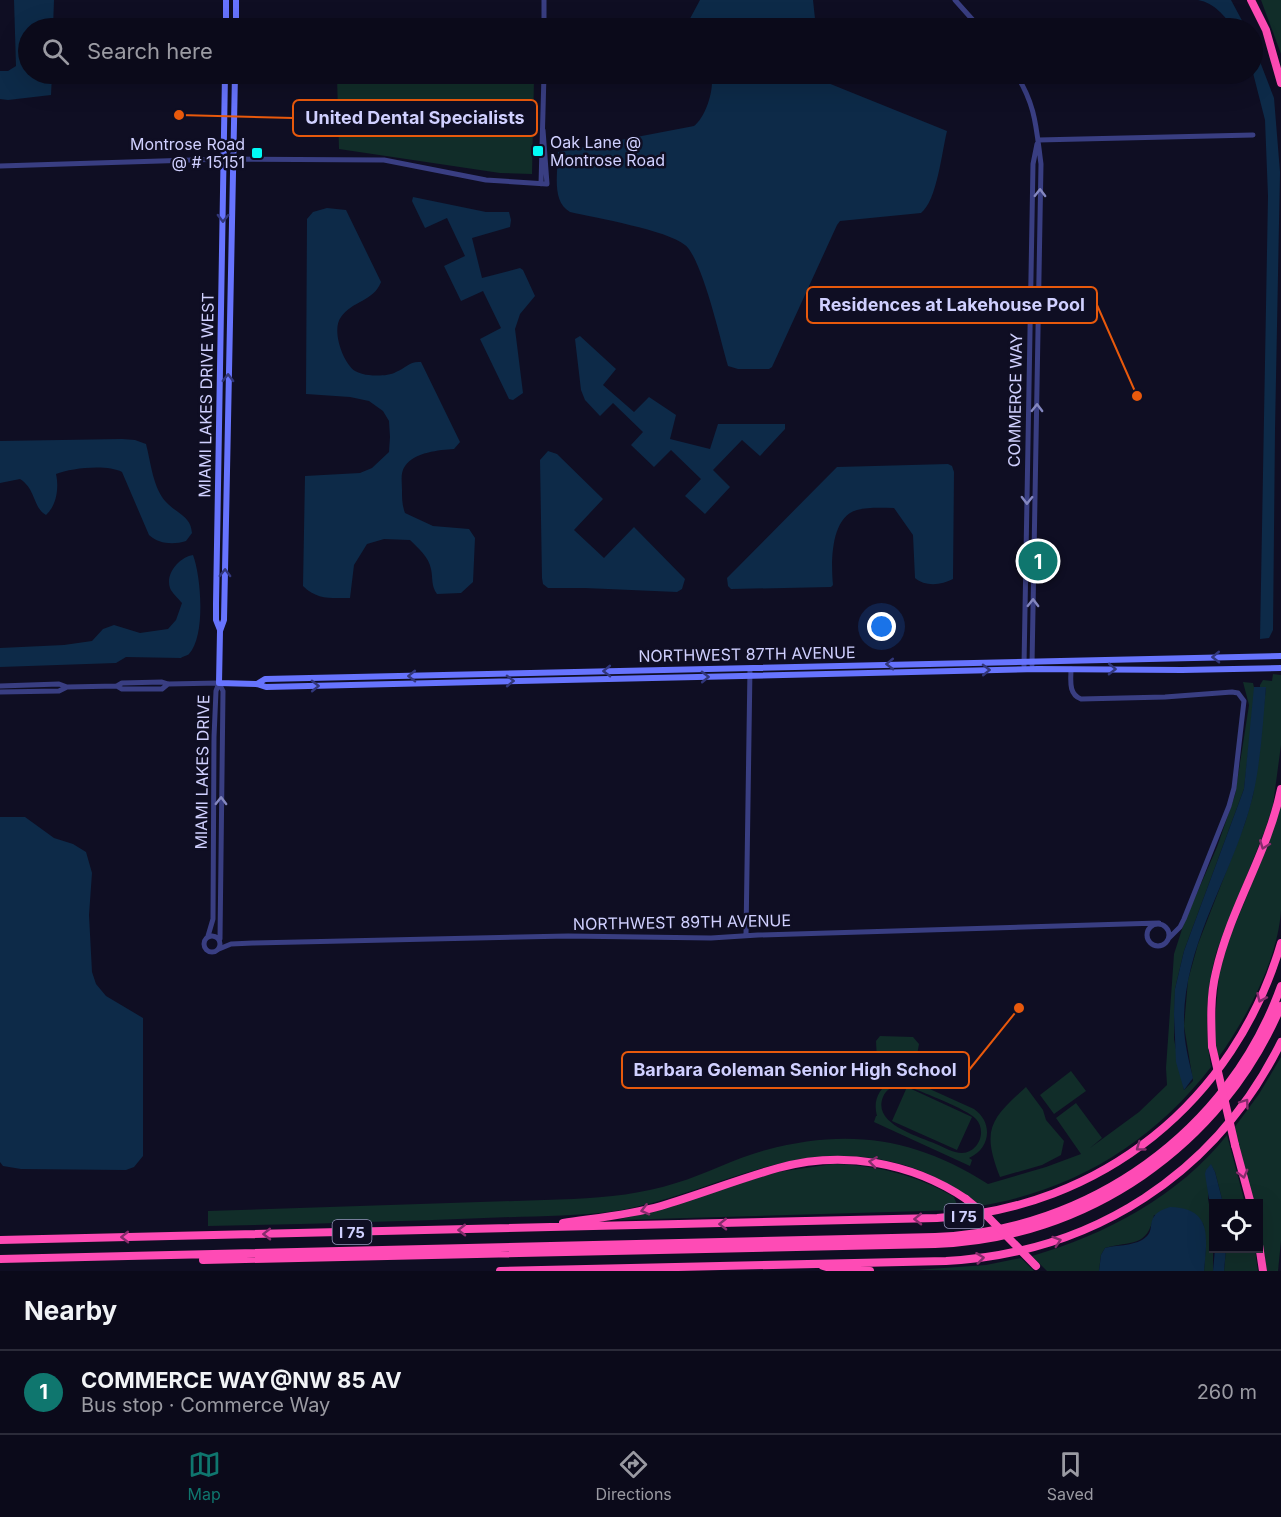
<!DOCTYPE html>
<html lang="en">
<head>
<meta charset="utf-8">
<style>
  :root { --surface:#0b0a1a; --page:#141323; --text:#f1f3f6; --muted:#9a9aa2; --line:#2b2b39; --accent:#0f766e }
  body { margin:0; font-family:Inter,sans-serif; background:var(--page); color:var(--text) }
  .controls { position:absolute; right:18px; bottom:18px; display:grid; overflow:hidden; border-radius:0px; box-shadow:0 6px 24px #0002 }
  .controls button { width:54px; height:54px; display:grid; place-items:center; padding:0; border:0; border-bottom:2px solid var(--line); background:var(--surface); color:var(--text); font:30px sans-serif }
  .you { position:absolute; left:882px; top:627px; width:21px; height:21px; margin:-15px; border:4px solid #fff; border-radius:50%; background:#1a73e8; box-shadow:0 0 0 9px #1a73e833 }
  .badge { display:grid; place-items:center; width:39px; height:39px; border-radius:50%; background:var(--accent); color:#fff; font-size:20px; font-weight:700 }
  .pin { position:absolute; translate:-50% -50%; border:3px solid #fff; box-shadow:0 2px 6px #0006 }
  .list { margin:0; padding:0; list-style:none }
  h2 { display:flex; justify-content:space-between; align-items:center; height:78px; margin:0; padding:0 24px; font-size:26px }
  h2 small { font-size:20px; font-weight:400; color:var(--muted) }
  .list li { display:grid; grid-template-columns:39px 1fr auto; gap:18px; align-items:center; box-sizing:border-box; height:84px; padding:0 24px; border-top:2px solid var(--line) }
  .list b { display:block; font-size:22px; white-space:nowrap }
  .list p { margin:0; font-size:20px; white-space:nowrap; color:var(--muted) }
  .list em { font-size:20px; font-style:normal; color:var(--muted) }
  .icon { flex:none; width:33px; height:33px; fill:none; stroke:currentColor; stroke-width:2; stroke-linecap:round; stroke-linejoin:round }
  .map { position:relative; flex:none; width:1281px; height:1271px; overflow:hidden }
  .search { position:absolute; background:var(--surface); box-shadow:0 6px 24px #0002; left:18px; right:18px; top:18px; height:66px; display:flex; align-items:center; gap:15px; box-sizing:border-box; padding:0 21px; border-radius:33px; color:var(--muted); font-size:22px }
  .sheet { height:162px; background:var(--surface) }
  nav { display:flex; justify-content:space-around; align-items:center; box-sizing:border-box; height:84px; border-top:2px solid var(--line); background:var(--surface); font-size:16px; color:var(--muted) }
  nav a { display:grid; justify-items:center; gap:3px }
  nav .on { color:var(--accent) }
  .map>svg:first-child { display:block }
</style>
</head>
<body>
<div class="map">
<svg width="1281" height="1271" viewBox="0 0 1281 1271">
  <rect width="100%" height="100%" fill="#0f0e23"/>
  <path fill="#112d29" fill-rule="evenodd" d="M1261 0H1281V54Z
    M337 77 534 79 532 174 500 173 339 149Z
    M1273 674 1281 675V745L1273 805 1265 830 1217 950C1206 989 1204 1027 1211 1067 1152 1143 1075 1190 980 1206 939 1173 896 1157 843 1156 766 1154 691 1199 615 1211 572 1217 528 1216 484 1218 392 1222 300 1224 208 1226V1211L573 1199C608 1197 643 1194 676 1183 707 1174 735 1158 766 1150 849 1128 916 1138 988 1184L1046 1167 1081 1154 1056 1118 1076 1103 1102 1138 1090 1148 1139 1112 1167 1085 1166 1068 1174 954 1184 923 1217 847 1235 795 1249 705 1243 682 1253 683 1255 692 1244 789 1184 951 1175 989 1174 1039 1184 1090 1193 1081 1184 1026 1188 980 1198 944 1245 823 1253 795 1266 688 1260 687V685L1263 680 1272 681Z
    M1281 804C1281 839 1281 875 1281 910 1278 960 1246 1019 1218 1058L1214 1033 1219 975 1227 944 1261 862Z
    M880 1036 913 1037 919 1044C917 1061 908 1071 894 1080L904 1079 912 1081 974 1109C994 1123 990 1149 969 1158L972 1160 970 1166 874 1122 876 1116H877C873 1101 878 1089 892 1081L878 1082 876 1041ZM901 1085 910 1087C924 1093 967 1109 976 1119 987 1131 979 1152 962 1153 953 1153 944 1147 936 1144 918 1136 872 1124 883 1097 886 1089 893 1086 901 1085Z
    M1281 1057V1241L1278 1271H1267L1259 1223 1258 1204 1254 1203 1234 1128 1259 1094Z
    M1071 1071 1086 1091 1054 1114 1040 1095Z
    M907 1087 972 1117 957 1150 892 1121Z
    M1026 1087 1043 1110 1046 1120 1064 1141 1061 1155 1042 1165 1000 1177C981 1129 991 1119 1026 1087Z
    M1227 1135 1245 1203H1223L1215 1172 1211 1165 1208 1199 1213 1224V1271H1204L1206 1243 1203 1223 1154 1215C1147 1249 1131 1240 1105 1248L1101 1255 1099 1271H1047L1032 1256C1105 1235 1179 1196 1227 1135Z
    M833 1164C876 1165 917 1175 954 1197L959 1210 618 1220 778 1172Z
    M1226 1249H1255L1258 1271H1224Z
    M1021 1258 1034 1271 915 1270 986 1265Z"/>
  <path fill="#0d2a48" d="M14 0H54L53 28H28V74H52L51 95 8 100 0 99V71H8L16 66Z
    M700 0H813L816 28H685Z
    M1198 0H1231L1246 28H1234C1224 16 1215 3 1198 0Z
    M1252 41 1274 98 1280 172 1275 430 1273 630 1269 638 1260 639 1268 196 1265 120 1253 73Z
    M711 74H822L824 78 828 83 947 131C942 151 937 201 921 213L840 221 837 225 772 367 769 369H738L728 366C721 342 702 258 685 245 667 230 596 218 570 212 551 201 558 172 558 152L694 126C706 117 715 88 711 74Z
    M413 197 486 212H509L511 220 510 227 472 238 482 278 520 268 523 270 535 296 520 314 515 329 523 393 513 400 509 399 480 339 501 328 483 291 461 301 444 266 465 256 447 218 425 228 412 201Z
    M327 208 346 210 381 282C374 301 352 301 341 317 331 330 343 363 355 371 359 373 365 375 369 375 376 376 389 376 396 372 406 368 409 361 421 362L460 442 454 449C439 450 415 452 405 466 400 473 402 482 402 490 402 498 402 505 405 513L433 526 469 529 475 538 473 582 461 593 437 594C431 586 433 578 431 569 429 557 418 548 410 540L384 539 367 544 354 565 350 598C331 598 317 600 303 586L305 476 360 473 372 468 389 452 390 437 389 421 383 411 369 401 350 397 306 394 307 219 313 212Z
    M580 336 616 369 603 385 634 412 649 397 676 415 670 439 710 449 718 424H785V429L760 456 742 440 713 470 730 487 705 514 685 496 701 479 671 450 654 467 631 445 643 432 613 403 600 416 585 400 581 390 575 339Z
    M122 439 135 440 146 444C151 463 153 488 166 502 177 514 191 516 192 533L186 541C173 545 159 544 149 535L122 472C107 464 71 468 56 474 59 487 57 505 46 515 33 508 36 489 20 479L0 483V441Z
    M548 451 557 454 603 499 574 530 604 558 634 527 685 579 682 589 677 592 585 588H548L543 584 542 578 540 460Z
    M948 464 952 466 954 472 953 579C942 585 925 587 915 578L913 535 894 508C882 508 868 507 857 510 830 517 831 564 833 585L831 587 731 589 728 586 727 578 837 467Z
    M193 555C201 576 206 636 189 654 188 655 182 657 181 658L126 657 116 663 0 667V648L64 645 92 641 103 629 114 625 140 633 168 629 176 620 182 603C178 598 172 593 170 588 165 573 180 557 193 555Z
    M1254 687H1266C1262 732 1260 781 1245 823 1223 890 1183 952 1184 1024 1184 1043 1189 1061 1193 1078L1184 1090 1176 1062 1174 1014 1175 989 1184 951 1244 789Z
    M0 817H25L54 838 73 844 86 852 92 873 89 915 92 972 96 984 106 996 143 1018V1156L134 1167 126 1170 21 1169 3 1166 0 1162Z
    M1211 1164 1215 1172 1223 1203 1214 1204 1213 1224 1205 1174 1206 1170Z
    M1170 1207C1213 1208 1207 1238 1204 1271H1099L1101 1255 1105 1248C1116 1245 1131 1246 1142 1240 1160 1230 1140 1216 1170 1207Z
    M1215 1249H1226L1224 1271H1213Z"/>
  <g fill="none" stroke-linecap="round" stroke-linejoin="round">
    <path stroke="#393e82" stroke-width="5" d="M955 0 980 28
      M544 28V0
      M1016 74C1036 106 1036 127 1041 164L1032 665
      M1038 140 1253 135
      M0 166 224 159 384 160 486 180 547 184 543 130
      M541 184 544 74
      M1024 666 1033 164 1037 144
      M1071 669C1071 680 1068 694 1081 699L1165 697 1232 692 1238 693 1244 701 1234 788 1229 806 1184 919 1180 927 1169 938
      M219 683 223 691 220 939
      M0 686 59 684 67 687 117 686 122 683 162 682 168 684 219 683
      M117 686 122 689H162L168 684
      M0 692 59 691 67 687
      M1147 935a11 11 0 1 1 22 0a11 11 0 1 1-22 0Z
      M746 935 750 668
      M204 944a8 8 0 1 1 16 0a8 8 0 1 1-16 0Z
      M208 936 213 919 214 737 216 691 219 683
      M219 949 231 944 253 943 568 936 711 938 758 935 1159 923"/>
    <path stroke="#6774fe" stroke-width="6" d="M226 28V0
      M236 28V0
      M235 74 224 620 220 631 219 683 257 684 266 687 1038 669 1182 670 1281 668
      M220 630 216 620V604L225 74
      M257 684 265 679 1281 656"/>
    <path stroke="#fe4bb5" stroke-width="8" d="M1251 0 1266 30 1281 83
      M1212 1046C1211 1021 1210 996 1216 972 1230 909 1268 853 1281 789
      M1235 1145 1251 1204
      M563 1223C596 1218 629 1215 661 1206 701 1194 739 1179 778 1168 842 1150 911 1162 966 1199
      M1258 1238 1263 1271
      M0 1240 937 1218C1101 1209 1235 1101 1281 943
      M0 1259 935 1237C1089 1231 1229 1132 1281 986
      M203 1260 935 1244C1086 1239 1222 1146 1281 1006
      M823 1266 834 1269 870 1271
      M500 1271 946 1261C1093 1253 1216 1174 1281 1042"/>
    <path stroke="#fe4bb5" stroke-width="8" d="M1212 1046 1235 1145
      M966 1199 988 1217 1036 1266"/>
  </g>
  <defs><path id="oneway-chevron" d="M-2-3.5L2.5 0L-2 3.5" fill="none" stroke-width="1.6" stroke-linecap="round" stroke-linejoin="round" transform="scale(1.5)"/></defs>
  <g stroke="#8487c0">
    <use href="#oneway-chevron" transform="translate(1040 193) rotate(-89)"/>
    <use href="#oneway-chevron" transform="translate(1037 408) rotate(-89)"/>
    <use href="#oneway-chevron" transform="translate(1027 500) rotate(91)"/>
    <use href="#oneway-chevron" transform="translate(1033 603) rotate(-89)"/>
    <use href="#oneway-chevron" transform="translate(221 801) rotate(-89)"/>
  </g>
  <g stroke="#32377b">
    <use href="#oneway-chevron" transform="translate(223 218) rotate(91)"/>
    <use href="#oneway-chevron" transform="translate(228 378) rotate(-89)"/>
    <use href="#oneway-chevron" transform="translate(225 573) rotate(-89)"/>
    <use href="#oneway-chevron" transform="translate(1216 657) rotate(179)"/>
    <use href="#oneway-chevron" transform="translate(890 664) rotate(179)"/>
    <use href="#oneway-chevron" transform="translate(1112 669) rotate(1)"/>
    <use href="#oneway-chevron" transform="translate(986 670) rotate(-1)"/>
    <use href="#oneway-chevron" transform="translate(607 671) rotate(179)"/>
    <use href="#oneway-chevron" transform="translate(412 676) rotate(179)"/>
    <use href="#oneway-chevron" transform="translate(705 677) rotate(-1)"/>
    <use href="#oneway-chevron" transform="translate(510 681) rotate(-1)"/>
    <use href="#oneway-chevron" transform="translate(315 686) rotate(-1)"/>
  </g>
  <g stroke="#862c6c">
    <use href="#oneway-chevron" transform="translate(1264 845) rotate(111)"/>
    <use href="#oneway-chevron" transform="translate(1261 998) rotate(114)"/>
    <use href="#oneway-chevron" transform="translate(1245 1103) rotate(-54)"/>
    <use href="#oneway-chevron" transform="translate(1140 1147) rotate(144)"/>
    <use href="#oneway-chevron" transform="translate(873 1162) rotate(-172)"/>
    <use href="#oneway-chevron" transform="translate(1243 1174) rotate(75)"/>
    <use href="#oneway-chevron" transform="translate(645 1210) rotate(166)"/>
    <use href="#oneway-chevron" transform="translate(918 1219) rotate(179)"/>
    <use href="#oneway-chevron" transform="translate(723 1224) rotate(179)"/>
    <use href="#oneway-chevron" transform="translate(462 1230) rotate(179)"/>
    <use href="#oneway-chevron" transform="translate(267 1234) rotate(179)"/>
    <use href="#oneway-chevron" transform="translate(125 1237) rotate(179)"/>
    <use href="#oneway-chevron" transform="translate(1057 1241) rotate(-18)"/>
    <use href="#oneway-chevron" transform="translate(980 1258) rotate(-7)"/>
  </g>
  <g fill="#01faf6" stroke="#0f0e23" stroke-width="2">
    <rect x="532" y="145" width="12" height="12" rx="3"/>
    <rect x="251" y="147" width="12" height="12" rx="3"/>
  </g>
  <g text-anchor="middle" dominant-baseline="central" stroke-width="5" stroke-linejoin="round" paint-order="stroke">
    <g fill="#0f0e23" stroke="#9696bd" stroke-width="1.5">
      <rect x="944.5" y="1204" width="39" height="24" rx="4.5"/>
      <rect x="332.5" y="1220" width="39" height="24" rx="4.5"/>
    </g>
    <g font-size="15" font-weight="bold" fill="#d0d0ff">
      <text x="964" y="1216">I 75</text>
      <text x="352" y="1232">I 75</text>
    </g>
    <g font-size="16" fill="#d0d0ff" stroke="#0f0e23" text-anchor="start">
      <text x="550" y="142">Oak Lane @<tspan x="550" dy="18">Montrose Road</tspan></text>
      <text x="245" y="144" text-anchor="end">Montrose Road<tspan x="245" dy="18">@ # 15151</tspan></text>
    </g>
    <g font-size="16" fill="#d0d0ff" stroke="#0f0e23">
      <text transform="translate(206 395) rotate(-89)">MIAMI LAKES DRIVE WEST</text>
      <text transform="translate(1015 400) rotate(-89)">COMMERCE WAY</text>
      <text transform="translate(747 654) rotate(-1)">NORTHWEST 87TH AVENUE</text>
      <text transform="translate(202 772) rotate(-89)">MIAMI LAKES DRIVE</text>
      <text transform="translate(682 922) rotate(-1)">NORTHWEST 89TH AVENUE</text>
    </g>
  </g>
  <path fill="none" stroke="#e8590c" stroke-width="2" d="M179 115L293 118M1137 396L1097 305M1019 1008L969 1070"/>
  <g fill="#e8590c" stroke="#0f0e23" stroke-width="2">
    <circle cx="179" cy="115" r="6"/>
    <circle cx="1137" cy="396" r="6"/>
    <circle cx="1019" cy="1008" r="6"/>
  </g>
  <g fill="#0f0e23" stroke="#e8590c" stroke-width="2">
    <rect x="293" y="100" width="244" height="36" rx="6"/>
    <rect x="807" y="287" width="290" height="36" rx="6"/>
    <rect x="622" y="1052" width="347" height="36" rx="6"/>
  </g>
  <g font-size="18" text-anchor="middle" font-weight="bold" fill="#d0d0ff">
    <text x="415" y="124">United Dental Specialists</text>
    <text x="952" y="311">Residences at Lakehouse Pool</text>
    <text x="795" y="1076">Barbara Goleman Senior High School</text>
  </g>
</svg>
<div class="controls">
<button><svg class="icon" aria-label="locate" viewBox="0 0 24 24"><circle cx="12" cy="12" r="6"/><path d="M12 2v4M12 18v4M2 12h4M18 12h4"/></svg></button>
</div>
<div class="you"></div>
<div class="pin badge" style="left:1038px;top:561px">1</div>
<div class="search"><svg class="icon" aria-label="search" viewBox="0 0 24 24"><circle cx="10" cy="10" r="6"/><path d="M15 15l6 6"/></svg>Search here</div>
</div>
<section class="sheet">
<h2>Nearby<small></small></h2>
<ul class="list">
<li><span class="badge">1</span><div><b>COMMERCE WAY@NW 85 AV</b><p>Bus stop · Commerce Way</p></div><em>260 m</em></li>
</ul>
</section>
<nav>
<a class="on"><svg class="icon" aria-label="map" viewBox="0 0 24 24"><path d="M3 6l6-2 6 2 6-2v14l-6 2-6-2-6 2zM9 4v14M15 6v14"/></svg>Map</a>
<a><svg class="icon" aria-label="directions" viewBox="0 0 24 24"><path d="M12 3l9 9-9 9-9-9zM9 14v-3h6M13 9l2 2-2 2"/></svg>Directions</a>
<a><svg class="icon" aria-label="saved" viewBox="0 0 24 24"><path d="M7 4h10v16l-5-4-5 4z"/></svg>Saved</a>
</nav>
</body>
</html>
